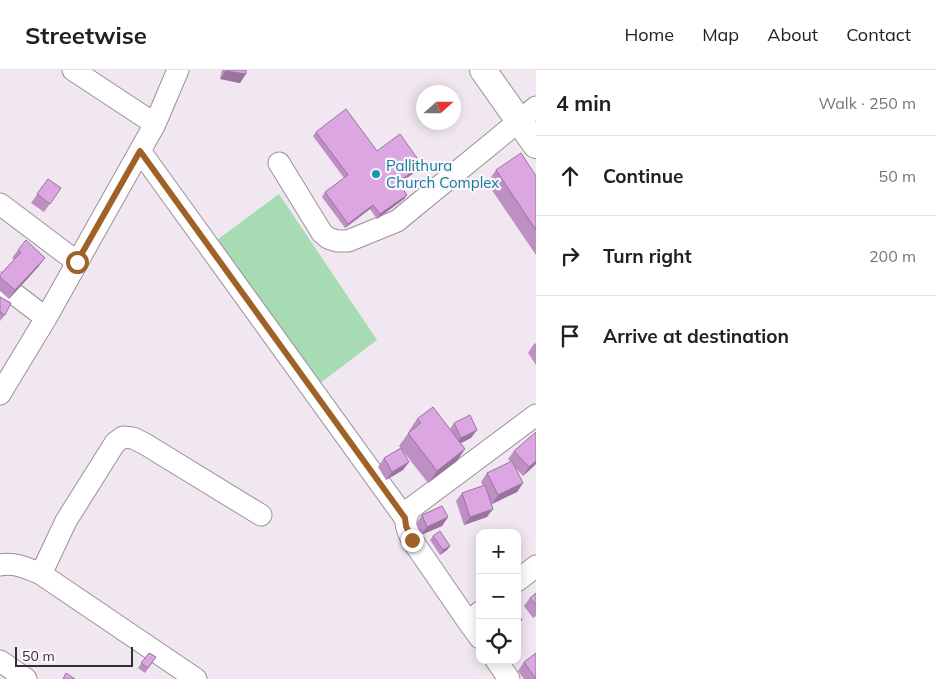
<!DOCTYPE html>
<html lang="en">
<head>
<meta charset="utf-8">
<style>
  :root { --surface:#fff; --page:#f6f6f6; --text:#202124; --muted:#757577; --line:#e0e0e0 }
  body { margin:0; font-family:Mulish,sans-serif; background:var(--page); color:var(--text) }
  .controls { position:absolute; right:15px; bottom:15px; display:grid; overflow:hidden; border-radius:10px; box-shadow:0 2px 12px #0003 }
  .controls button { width:45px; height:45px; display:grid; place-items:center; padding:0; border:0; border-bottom:1px solid var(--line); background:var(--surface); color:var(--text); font:25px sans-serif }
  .compass { position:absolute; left:416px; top:15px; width:45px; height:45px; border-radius:50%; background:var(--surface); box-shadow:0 2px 12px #0003; rotate:69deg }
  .scale { position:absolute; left:15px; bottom:12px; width:118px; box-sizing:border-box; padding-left:5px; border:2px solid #322f33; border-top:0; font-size:14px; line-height:18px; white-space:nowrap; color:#322f33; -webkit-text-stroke:4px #fef4ff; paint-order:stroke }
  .stop { position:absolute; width:15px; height:15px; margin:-11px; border:4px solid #9f6127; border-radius:50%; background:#fff }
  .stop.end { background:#9f6127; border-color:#fff; box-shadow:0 1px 5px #0008 }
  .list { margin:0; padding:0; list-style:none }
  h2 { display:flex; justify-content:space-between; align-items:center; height:65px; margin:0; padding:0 20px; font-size:21px }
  h2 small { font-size:16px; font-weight:400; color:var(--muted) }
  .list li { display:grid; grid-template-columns:32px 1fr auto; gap:15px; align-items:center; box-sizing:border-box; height:80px; padding:0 20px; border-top:1px solid var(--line) }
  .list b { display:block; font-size:19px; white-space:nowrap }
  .list em { font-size:16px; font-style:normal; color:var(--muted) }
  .icon { flex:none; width:28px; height:28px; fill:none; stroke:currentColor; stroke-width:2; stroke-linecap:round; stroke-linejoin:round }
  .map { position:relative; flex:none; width:536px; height:609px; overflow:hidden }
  header { display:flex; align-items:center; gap:30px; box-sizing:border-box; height:70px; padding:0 25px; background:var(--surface); border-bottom:1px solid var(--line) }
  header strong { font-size:24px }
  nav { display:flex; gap:28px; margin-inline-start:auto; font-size:18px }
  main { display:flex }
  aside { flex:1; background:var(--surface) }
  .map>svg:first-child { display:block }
</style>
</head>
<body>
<header>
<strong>Streetwise</strong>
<nav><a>Home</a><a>Map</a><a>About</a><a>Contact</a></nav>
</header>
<main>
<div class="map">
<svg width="536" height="609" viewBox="0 0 536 609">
  <rect width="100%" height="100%" fill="#f0e7f1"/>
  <path fill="#a6dbb4" d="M279 124 377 270 319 314 213 173Z"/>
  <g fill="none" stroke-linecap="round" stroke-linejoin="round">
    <g stroke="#9a919a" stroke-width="23">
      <path id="minor" d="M73 0 155 54
        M140 81 405 448
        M279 93 322 163 328 168 337 171H348L397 151 536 37
        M0 134 77 192
        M0 213 46 248
        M0 324 46 248 155 54 178 0
        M0 495C14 492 27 498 41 504L196 609
        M41 504 66 451 115 373 123 367 133 368 145 374 261 445
        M517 511 536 496
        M480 542 469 553 480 568
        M469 553 412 470C406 457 403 452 410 439L536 345
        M496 590 509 609
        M0 591 26 609"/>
    </g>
    <g stroke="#9a919a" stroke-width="28">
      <path id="major" d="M483 0 536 75"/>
    </g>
    <use href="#minor" stroke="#fff" stroke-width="21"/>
    <use href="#major" stroke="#fff" stroke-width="26"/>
  </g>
  <path fill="#bd8fc2" d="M222 0H246L240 13 220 9Z
    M316 62 377 81 422 95 419 99 399 114 407 125 404 129 377 149 370 139 345 158 322 127 325 122 344 108 313 66Z
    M496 100 536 106V185L487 113Z
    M48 109 61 118 44 142 31 133Z
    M18 180 39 196 9 229 0 221V205L14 190 12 188Z
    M0 227 5 245 0 251Z
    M536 273V295L528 283 534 274Z
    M417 349 450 359 454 353 471 368 461 373 457 391 428 413 399 376 409 362V361Z
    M514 381 536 394 523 406 515 397 523 413 517 422 492 434 489 428 487 447 464 455 456 431 462 423 483 416 481 412 487 403 511 392 508 389Z
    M384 388 409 392 403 400 386 410 378 397Z
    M422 445 448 447 442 456 421 465 416 454Z
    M433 466 450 476 447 480 440 485 430 470Z
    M536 523V546L533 548 524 536 530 528Z
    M149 583 156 587 145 603 138 598Z
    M524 592 536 609H524L518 601Z"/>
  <path fill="#9a749e" d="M226 1 246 4 240 13 220 9Z
    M422 95 419 99 395 117 398 112Z
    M407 125 404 129 377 149 380 144Z
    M373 135 370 139 345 158 348 154Z
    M45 188 39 196 9 229 15 220Z
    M477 360 471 368 455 376 461 368Z
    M465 379 457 391 428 413 437 401Z
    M536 391V394L523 406 529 397Z
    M409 392 403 400 386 410 392 402Z
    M523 413 517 422 492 434 498 425Z
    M493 439 487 447 464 455 470 447Z
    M448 447 442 456 421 465 427 457Z
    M450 476 447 480 440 485 443 480Z"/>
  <path fill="#dca6e2" stroke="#9a749e" d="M226 0H246V4L226 1Z
    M346 39 377 81 400 64 422 95 398 112 407 125 380 144 373 135 348 154 325 122 348 105 316 62Z
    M521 83 536 106V160L496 100Z
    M48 109 61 118 50 134 37 124Z
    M26 170 45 188 15 220 0 207V205L21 182 18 180Z
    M0 227 11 233 5 245 0 242Z
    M433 337 465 379 437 401 408 363 421 353 417 349Z
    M470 345 477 360 461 368 454 353Z
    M536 362V391L529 397 514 381Z
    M401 378 409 392 392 402 384 388Z
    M512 391 523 413 498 425 487 403Z
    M485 415 493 439 470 447 462 423Z
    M442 436 448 447 427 457 422 445Z
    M440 461 450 476 443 480 433 466Z
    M536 523V535L530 528Z
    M517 543 522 550 517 554Z
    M149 583 156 587 148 598 141 593Z
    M536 583V609L524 592Z
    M66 603 75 609H63Z"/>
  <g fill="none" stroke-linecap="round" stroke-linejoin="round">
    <path stroke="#9f6127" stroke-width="6" d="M77 192 140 81 405 448 406 456 412 470"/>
  </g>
  <circle fill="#0f9aa8" stroke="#fef4ff" stroke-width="2" cx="376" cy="104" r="5"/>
  <g text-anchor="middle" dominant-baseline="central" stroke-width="4.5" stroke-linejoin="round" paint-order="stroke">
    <g font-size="15" fill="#0d838f" stroke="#fef4ff" text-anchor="start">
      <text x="386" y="95">Pallithura<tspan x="386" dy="17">Church Complex</tspan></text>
    </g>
  </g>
</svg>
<div class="controls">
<button>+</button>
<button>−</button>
<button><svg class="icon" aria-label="locate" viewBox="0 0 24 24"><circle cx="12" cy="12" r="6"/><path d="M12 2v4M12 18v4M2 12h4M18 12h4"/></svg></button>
</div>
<svg class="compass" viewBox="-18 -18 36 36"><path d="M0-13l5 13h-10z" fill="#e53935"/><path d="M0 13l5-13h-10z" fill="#757577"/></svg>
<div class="scale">50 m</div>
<div class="stop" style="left:77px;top:192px"></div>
<div class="stop end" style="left:412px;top:470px"></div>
</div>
<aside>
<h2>4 min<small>Walk · 250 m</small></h2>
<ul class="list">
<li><svg class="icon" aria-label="ahead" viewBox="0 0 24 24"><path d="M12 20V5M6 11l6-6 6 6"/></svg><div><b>Continue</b></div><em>50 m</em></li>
<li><svg class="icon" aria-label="right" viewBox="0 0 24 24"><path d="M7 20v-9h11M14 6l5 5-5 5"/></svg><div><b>Turn right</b></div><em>200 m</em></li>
<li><svg class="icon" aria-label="arrive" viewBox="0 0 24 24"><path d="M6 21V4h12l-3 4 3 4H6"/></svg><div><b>Arrive at destination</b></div></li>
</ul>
</aside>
</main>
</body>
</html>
